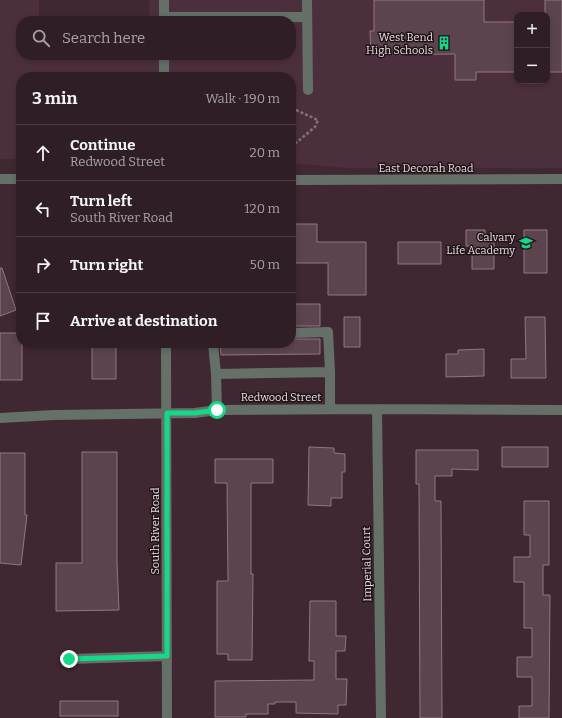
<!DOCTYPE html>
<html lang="en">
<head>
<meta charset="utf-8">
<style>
  :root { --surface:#2f1e26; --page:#3b2b32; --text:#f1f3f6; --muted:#a7a2a7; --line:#4a3c43 }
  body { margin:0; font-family:Bitter,serif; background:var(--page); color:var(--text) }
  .controls { position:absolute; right:12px; top:12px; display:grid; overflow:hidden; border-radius:8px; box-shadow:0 2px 6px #0003 }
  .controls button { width:36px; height:36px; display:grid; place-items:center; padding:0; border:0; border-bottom:1px solid var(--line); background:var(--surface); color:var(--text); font:20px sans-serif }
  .stop { position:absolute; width:12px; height:12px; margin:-9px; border:3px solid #15d989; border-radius:50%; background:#fff }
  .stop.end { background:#15d989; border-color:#fff; box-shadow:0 1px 4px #0008 }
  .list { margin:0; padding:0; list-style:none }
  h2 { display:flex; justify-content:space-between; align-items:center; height:52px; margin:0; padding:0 16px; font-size:17px }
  h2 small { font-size:13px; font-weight:400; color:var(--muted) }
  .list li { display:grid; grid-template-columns:26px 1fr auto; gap:12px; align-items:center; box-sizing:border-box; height:56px; padding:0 16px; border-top:1px solid var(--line) }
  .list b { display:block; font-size:15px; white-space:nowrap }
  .list p { margin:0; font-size:13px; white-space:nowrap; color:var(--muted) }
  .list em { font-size:13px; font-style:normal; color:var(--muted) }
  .icon { flex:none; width:22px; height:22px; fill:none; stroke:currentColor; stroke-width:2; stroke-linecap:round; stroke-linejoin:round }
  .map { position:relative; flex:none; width:562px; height:718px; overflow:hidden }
  .search { position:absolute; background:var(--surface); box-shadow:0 2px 6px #0003; left:16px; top:16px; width:280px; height:44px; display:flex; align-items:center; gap:10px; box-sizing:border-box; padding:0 14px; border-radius:16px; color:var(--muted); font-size:15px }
  .panel { position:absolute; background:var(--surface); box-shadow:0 2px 6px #0003; left:16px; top:72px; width:280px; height:276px; border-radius:16px }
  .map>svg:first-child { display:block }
</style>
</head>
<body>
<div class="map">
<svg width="562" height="718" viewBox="0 0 562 718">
  <rect width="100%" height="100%" fill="#3f2832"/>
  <path fill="#4c2f3c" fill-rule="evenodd" d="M0 0H39V21H21V55H291V21H148L150 0H562V168H347L291 163V77H21V159H0ZM517 15H547V81H517Z"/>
  <path fill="#5c444e" stroke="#907681" d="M374 0H484V22H517V72H476V80H455V54L371 55 370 31H374Z
    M545 0H562V72H547V15H545Z
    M291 224H317V242H366V295H328V263H291Z
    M466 230H485V238H494V269H472V246H466Z
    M524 230H547V273H524Z
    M398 242H441V264H398Z
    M0 268H2L16 310 0 316Z
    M291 304H320V326H291Z
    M344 317H360V347H344Z
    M525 317H545L546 378H511V359H526Z
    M0 333H21V343H22V380H0Z
    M291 339H320V354L221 355 220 343H291Z
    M92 343H116V379H92Z
    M484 349V376L446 377V354H458V350Z
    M309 447 334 448V453L345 454V472H342V498H331V506L308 505Z
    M502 447H548V467H502Z
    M416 450H478V470L452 469V476H435V501H441L442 718H420L419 484H416Z
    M82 452H117V562L119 610 56 611V563H82Z
    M0 453H25V515H27L21 565 0 563Z
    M215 459H273V483H251V574H253L252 660H228V654H217V581H228L227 483H215Z
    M524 501H549V565H543V595H550L549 718H519V706H532V677H517V657H532V628H524V582H514V557H530V535H524Z
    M310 601H336V636H346L345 651H336V679H347L346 705H338V714L296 713V702H275V704H268V714H246V717H215V681L314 680V661H309Z
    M60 701H118V716H60Z"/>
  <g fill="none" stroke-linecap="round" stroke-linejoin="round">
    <path stroke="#847078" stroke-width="2.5" stroke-dasharray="3 2" stroke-linecap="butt" d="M291 147 315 127 318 120 296 110"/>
    <path stroke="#657069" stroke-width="10" d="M164 0V21
      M307 0 308 90
      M164 17H307
      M164 77V55
      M0 179H21
      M291 180 562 179
      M291 333 328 332 330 372
      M166 343 167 718
      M213 343 216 374
      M377 409 381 718
      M217 410 216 374 330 372V409
      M0 418 54 415 195 413 217 410 377 409 562 410
      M69 659 167 656"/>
  </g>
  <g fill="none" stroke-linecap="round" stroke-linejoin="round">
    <path stroke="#15d989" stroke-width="5" d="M69 659 167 656V413H195L217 410"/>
  </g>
  <defs>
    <g id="building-bare" transform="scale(1.08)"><path d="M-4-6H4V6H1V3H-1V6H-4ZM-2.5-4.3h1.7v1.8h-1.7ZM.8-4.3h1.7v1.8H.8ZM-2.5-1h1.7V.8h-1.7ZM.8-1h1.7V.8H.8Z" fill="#15d989" stroke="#1f1519" stroke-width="2.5" paint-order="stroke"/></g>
    <g id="school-bare" transform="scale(1.08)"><path d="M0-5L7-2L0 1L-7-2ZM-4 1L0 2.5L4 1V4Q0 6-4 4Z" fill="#15d989" stroke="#1f1519" stroke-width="2.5" paint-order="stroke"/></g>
  </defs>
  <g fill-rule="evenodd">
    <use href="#building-bare" x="444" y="43"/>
    <use href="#school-bare" x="526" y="243"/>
  </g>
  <g text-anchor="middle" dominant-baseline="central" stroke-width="3" stroke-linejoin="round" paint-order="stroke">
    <g font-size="11" fill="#e9dae0" stroke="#1f1519" text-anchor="end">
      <text x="433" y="37">West Bend<tspan x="433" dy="13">High Schools</tspan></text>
      <text x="515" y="237">Calvary<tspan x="515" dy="13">Life Academy</tspan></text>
    </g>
    <g font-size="11" fill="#e9dae0" stroke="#1f1519">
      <text x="426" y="168">East Decorah Road</text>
      <text x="281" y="397">Redwood Street</text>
      <text transform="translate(155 531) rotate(-90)">South River Road</text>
      <text transform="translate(367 564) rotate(-91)">Imperial Court</text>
    </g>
  </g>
</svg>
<div class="controls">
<button>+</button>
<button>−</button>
</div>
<div class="stop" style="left:217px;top:410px"></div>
<div class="stop end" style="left:69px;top:659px"></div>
<div class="search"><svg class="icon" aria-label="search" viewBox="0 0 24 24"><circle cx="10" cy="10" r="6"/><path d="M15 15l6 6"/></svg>Search here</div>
<section class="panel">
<h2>3 min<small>Walk · 190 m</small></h2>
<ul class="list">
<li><svg class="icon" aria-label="ahead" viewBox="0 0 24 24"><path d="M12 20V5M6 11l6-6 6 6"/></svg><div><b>Continue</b><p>Redwood Street</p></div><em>20 m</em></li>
<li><svg class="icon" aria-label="left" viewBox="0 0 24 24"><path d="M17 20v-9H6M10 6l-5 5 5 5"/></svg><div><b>Turn left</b><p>South River Road</p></div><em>120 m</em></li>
<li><svg class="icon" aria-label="right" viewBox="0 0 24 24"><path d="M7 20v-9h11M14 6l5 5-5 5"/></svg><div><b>Turn right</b></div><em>50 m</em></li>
<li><svg class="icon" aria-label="arrive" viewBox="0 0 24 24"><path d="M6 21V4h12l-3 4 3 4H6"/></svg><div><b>Arrive at destination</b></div></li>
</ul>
</section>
</div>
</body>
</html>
